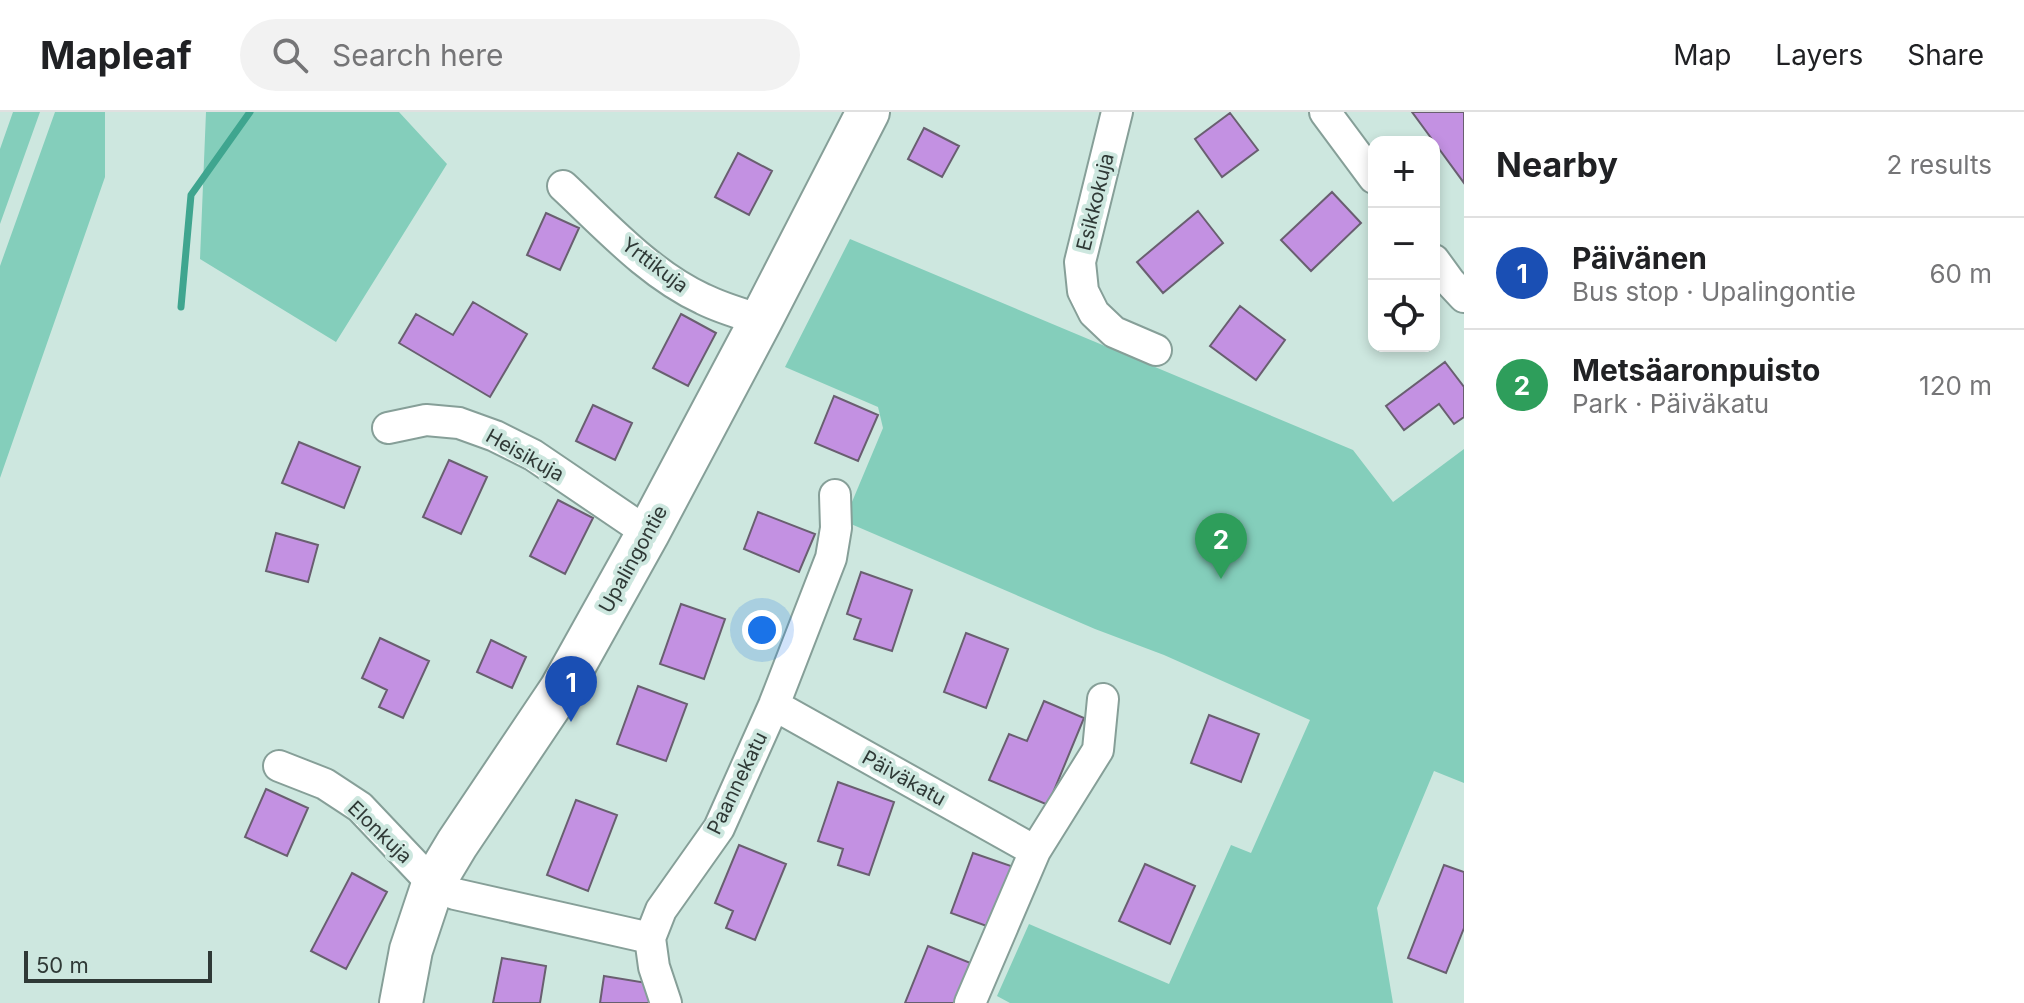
<!DOCTYPE html>
<html lang="en">
<head>
<meta charset="utf-8">
<style>
  :root { --surface:#fff; --page:#f2f2f2; --text:#202124; --muted:#757577; --line:#e0e0e0; --accent:#111827 }
  body { margin:0; font-family:Inter,sans-serif; background:var(--page); color:var(--text) }
  .controls { position:absolute; right:24px; top:24px; display:grid; overflow:hidden; border-radius:16px; box-shadow:0 4px 12px #0003 }
  .controls button { width:72px; height:72px; display:grid; place-items:center; padding:0; border:0; border-bottom:2px solid var(--line); background:var(--surface); color:var(--text); font:40px sans-serif }
  .scale { position:absolute; left:24px; bottom:20px; width:188px; box-sizing:border-box; padding-left:8px; border:4px solid #2f3936; border-top:0; font-size:22px; line-height:28px; white-space:nowrap; color:#2f3936; -webkit-text-stroke:6px #cde7df; paint-order:stroke }
  .you { position:absolute; left:762px; top:518px; width:28px; height:28px; margin:-20px; border:6px solid #fff; border-radius:50%; background:#1a73e8; box-shadow:0 0 0 12px #1a73e833 }
  .badge { display:grid; place-items:center; width:52px; height:52px; border-radius:50%; background:var(--accent); color:#fff; font-size:26px; font-weight:700 }
  .pin { position:absolute; translate:-50% -66px; filter:drop-shadow(0 2px 4px #0008) }
  .pin::after { content:''; position:absolute; top:42px; width:28px; height:24px; background:inherit; clip-path:polygon(0 0,100% 0,50% 100%) }
  .list { margin:0; padding:0; list-style:none }
  h2 { display:flex; justify-content:space-between; align-items:center; height:104px; margin:0; padding:0 32px; font-size:34px }
  h2 small { font-size:26px; font-weight:400; color:var(--muted) }
  .list li { display:grid; grid-template-columns:52px 1fr auto; gap:24px; align-items:center; box-sizing:border-box; height:112px; padding:0 32px; border-top:2px solid var(--line) }
  .list b { display:block; font-size:30px; white-space:nowrap }
  .list p { margin:0; font-size:26px; white-space:nowrap; color:var(--muted) }
  .list em { font-size:26px; font-style:normal; color:var(--muted) }
  .icon { flex:none; width:44px; height:44px; fill:none; stroke:currentColor; stroke-width:2; stroke-linecap:round; stroke-linejoin:round }
  .map { position:relative; flex:none; width:1464px; height:891px; overflow:hidden }
  header { display:flex; align-items:center; gap:48px; box-sizing:border-box; height:112px; padding:0 40px; background:var(--surface); border-bottom:2px solid var(--line) }
  header strong { font-size:38px }
  nav { display:flex; gap:44px; margin-inline-start:auto; font-size:28px }
  .search { width:560px; height:72px; background:var(--page); display:flex; align-items:center; gap:20px; box-sizing:border-box; padding:0 28px; border-radius:44px; color:var(--muted); font-size:30px }
  main { display:flex }
  aside { flex:1; background:var(--surface) }
  .map>svg:first-child { display:block }
</style>
</head>
<body>
<header>
<strong>Mapleaf</strong>
<div class="search"><svg class="icon" aria-label="search" viewBox="0 0 24 24"><circle cx="10" cy="10" r="6"/><path d="M15 15l6 6"/></svg>Search here</div>
<nav><a>Map</a><a>Layers</a><a>Share</a></nav>
</header>
<main>
<div class="map">
<svg width="1464" height="891" viewBox="0 0 1464 891">
  <rect width="100%" height="100%" fill="#cde7df"/>
  <path fill="#84cebb" d="M13 0H40L0 112V37Z
    M55 0H105V65L0 366V154Z
    M206 0H399L447 52 336 230 200 147Z
    M850 127 1353 338 1393 390 1464 337V671L1434 659 1377 796 1393 891H1010L997 884 1029 812 1169 872 1231 733 1251 741 1310 608 1164 543 1095 517 844 409 883 316 878 295 785 255Z"/>
  <g fill="none" stroke-linecap="round" stroke-linejoin="round">
    <path stroke="#3fa58f" stroke-width="7" d="M181 195 191 83 250 0"/>
  </g>
  <path fill="#c391e2" stroke="#695f70" stroke-width="2" d="M1412 0H1464V71L1434 30Z
    M1230 1 1258 38 1222 65 1195 27Z
    M924 16 959 34 942 65 908 47Z
    M738 41 772 59 749 103 715 85Z
    M1332 80 1361 111 1311 159 1281 128Z
    M1198 99 1223 131 1163 181 1137 150Z
    M546 101 579 116 560 158 527 143Z
    M473 190 527 222 490 285 399 231 416 202 453 223Z
    M1240 194 1285 228 1256 268 1210 234Z
    M681 202 716 221 688 274 653 256Z
    M1445 250 1464 275V305L1454 312 1439 292 1404 318 1386 294Z
    M834 284 878 303 858 349 815 331Z
    M593 293 632 311 615 348 576 329Z
    M299 330 360 355 344 396 282 371Z
    M449 348 487 365 461 422 423 405Z
    M558 388 593 406 565 462 530 444Z
    M758 400 815 422 799 460 744 437Z
    M276 421 318 433 308 470 266 459Z
    M861 460 912 478 892 539 854 527 861 507 847 502Z
    M681 492 725 507 704 567 660 552Z
    M966 521 1008 537 986 596 944 580Z
    M380 526 429 549 403 606 379 595 387 578 362 566Z
    M491 528 526 545 512 576 477 560Z
    M638 574 687 592 666 649 617 632Z
    M1044 589 1084 606 1048 693 989 668 1009 622 1027 629Z
    M1209 603 1259 622 1241 670 1191 651Z
    M838 670 894 690 869 763 838 753 843 737 818 729Z
    M266 677 308 696 287 744 245 725Z
    M576 688 617 703 588 779 547 763Z
    M739 733 786 752 755 828 726 816 733 799 715 791Z
    M973 741 1014 755 992 816 951 801Z
    M1145 752 1195 774 1170 832 1119 809Z
    M1444 753 1464 760V816L1446 861 1408 846Z
    M352 761 387 780 346 857 311 839Z
    M928 834 973 852 957 891H905Z
    M502 846 546 854 540 891H493Z
    M604 864 653 872 650 891H600Z"/>
  <g fill="none" stroke-linecap="round" stroke-linejoin="round">
    <g stroke="#869f98" stroke-width="34">
      <path id="street" d="M1117 0 1080 150 1083 179 1094 201 1114 220 1156 238
        M1325 0 1374 66
        M563 74C606 114 649 162 703 187 721 196 742 202 761 208
        M1434 148 1450 170 1464 185
        M388 316 426 308 459 311 495 324 533 343 648 421
        M774 593 1035 739 1098 638 1103 587
        M279 654 325 672 360 695 433 772 455 782 650 826 661 798 719 716 774 593 831 446 836 416 835 383
        M650 826 654 855 666 891
        M970 891 1035 739"/>
    </g>
    <g stroke="#869f98" stroke-width="46">
      <path id="secondary" d="M401 891 411 838 433 772 457 732 561 577 648 421 761 208 868 0"/>
    </g>
    <use href="#street" stroke="#fff" stroke-width="30"/>
    <use href="#secondary" stroke="#fff" stroke-width="42"/>
  </g>
  <g text-anchor="middle" dominant-baseline="central" stroke-width="8" stroke-linejoin="round" paint-order="stroke">
    <g font-size="20" fill="#2f3936" stroke="#cde7df">
      <text transform="translate(1095 90) rotate(-76)">Esikkokuja</text>
      <text transform="translate(655 153) rotate(37)">Yrttikuja</text>
      <text transform="translate(525 343) rotate(29)">Heisikuja</text>
      <text transform="translate(633 447) rotate(-61)">Upalingontie</text>
      <text transform="translate(904 666) rotate(29)">Päiväkatu</text>
      <text transform="translate(737 671) rotate(-64)">Paannekatu</text>
      <text transform="translate(380 720) rotate(44)">Elonkuja</text>
    </g>
  </g>
</svg>
<div class="controls">
<button>+</button>
<button>−</button>
<button><svg class="icon" aria-label="locate" viewBox="0 0 24 24"><circle cx="12" cy="12" r="6"/><path d="M12 2v4M12 18v4M2 12h4M18 12h4"/></svg></button>
</div>
<div class="scale">50 m</div>
<div class="you"></div>
<div class="pin badge" style="left:571px;top:610px;background:#1a4fb4">1</div>
<div class="pin badge" style="left:1221px;top:467px;background:#2e9e5b">2</div>
</div>
<aside>
<h2>Nearby<small>2 results</small></h2>
<ul class="list">
<li><span class="badge" style="background:#1a4fb4">1</span><div><b>Päivänen</b><p>Bus stop · Upalingontie</p></div><em>60 m</em></li>
<li><span class="badge" style="background:#2e9e5b">2</span><div><b>Metsäaronpuisto</b><p>Park · Päiväkatu</p></div><em>120 m</em></li>
</ul>
</aside>
</main>
</body>
</html>
